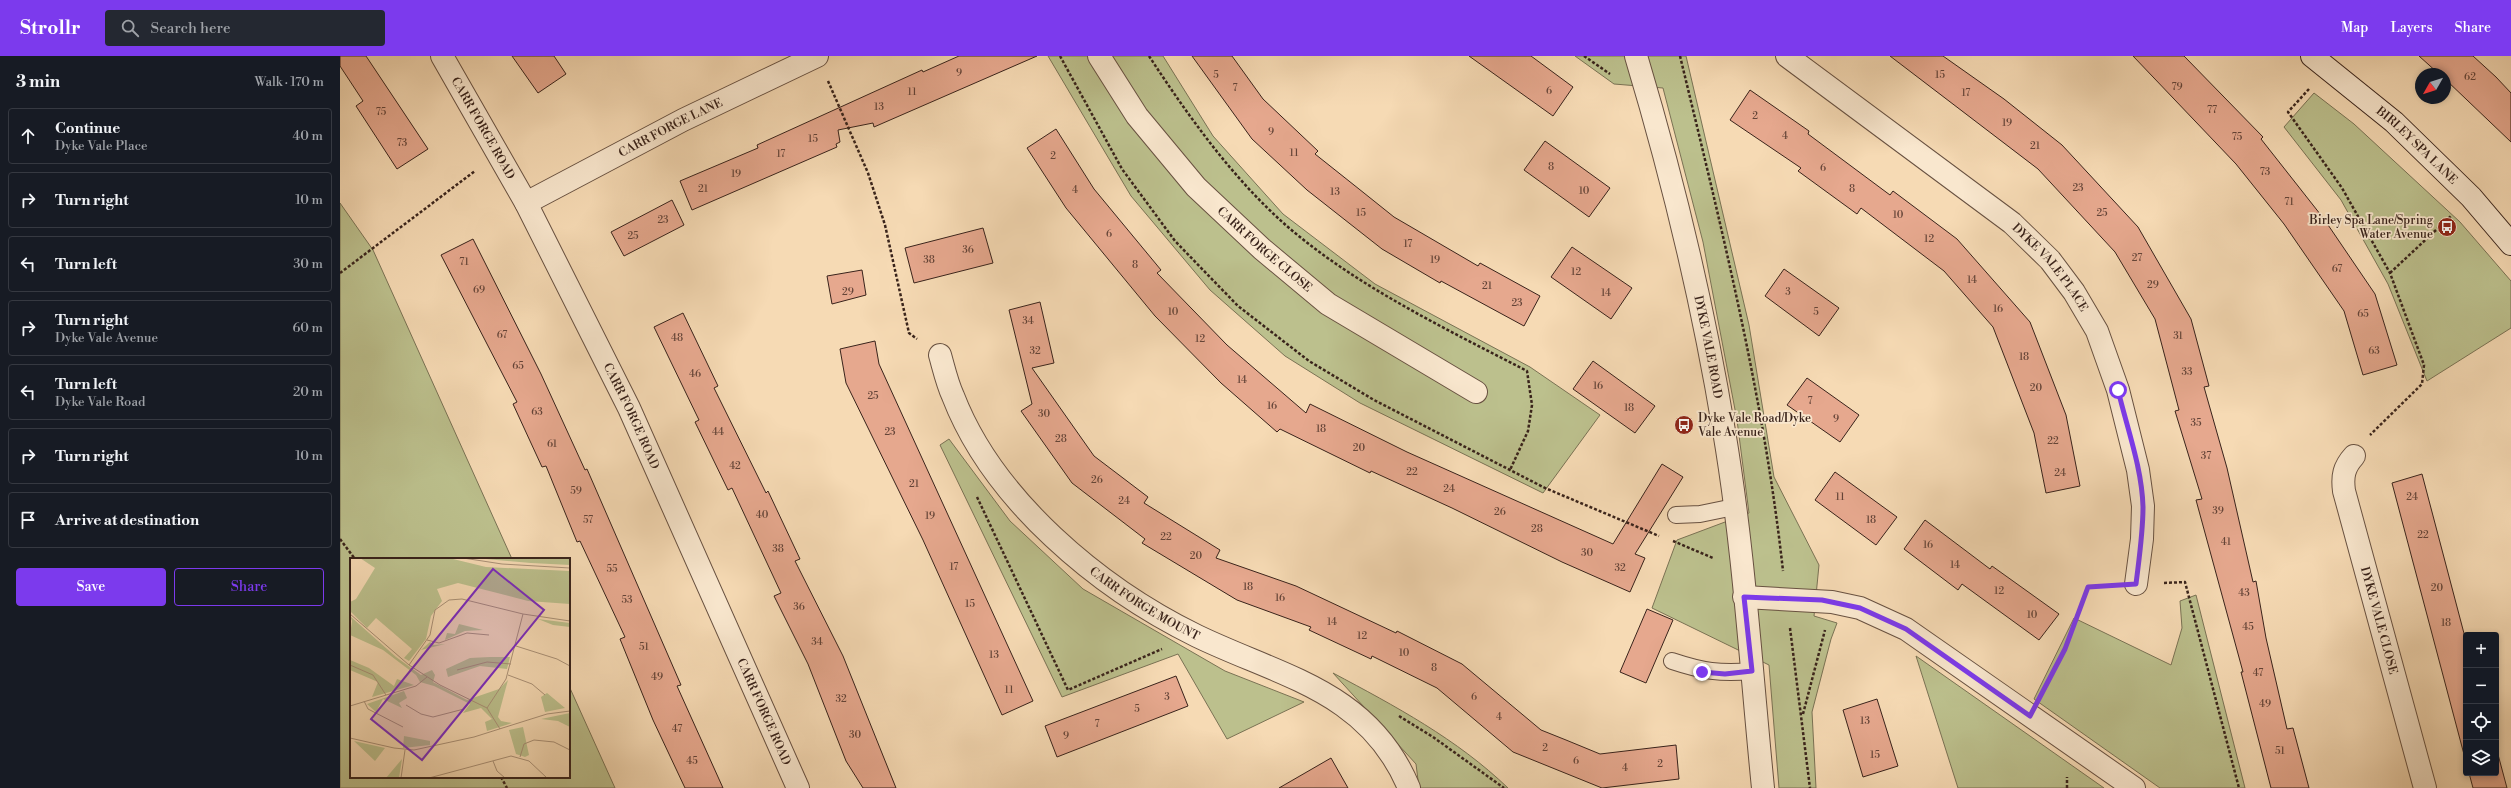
<!DOCTYPE html>
<html lang="en">
<head>
<meta charset="utf-8">
<style>
  :root { --surface:#171b24; --page:#242831; --text:#f1f3f6; --muted:#9ea1a6; --line:#363941; --accent:#7c3aed }
  body { margin:0; font-family:"Libre Bodoni",serif; background:var(--page); color:var(--text) }
  .controls { position:absolute; right:12px; bottom:12px; display:grid; overflow:hidden; border-radius:4px; box-shadow:0 2px 6px #0003 }
  .controls button { width:36px; height:36px; display:grid; place-items:center; padding:0; border:0; border-bottom:1px solid var(--line); background:var(--surface); color:var(--text); font:20px sans-serif }
  .compass { position:absolute; left:2075px; top:12px; width:36px; height:36px; border-radius:50%; background:var(--surface); box-shadow:0 2px 6px #0003; rotate:231deg }
  .stop { position:absolute; width:12px; height:12px; margin:-9px; border:3px solid #7c3aed; border-radius:50%; background:#fff }
  .stop.end { background:#7c3aed; border-color:#fff; box-shadow:0 1px 4px #0008 }
  .list { margin:0; padding:0; list-style:none }
  h2 { display:flex; justify-content:space-between; align-items:center; height:52px; margin:0; padding:0 16px; font-size:17px }
  h2 small { font-size:13px; font-weight:400; color:var(--muted) }
  .list li { display:grid; grid-template-columns:26px 1fr auto; gap:12px; align-items:center; box-sizing:border-box; height:56px; margin:0 8px 8px; padding:0 8px; border:1px solid var(--line); border-radius:4px }
  .list b { display:block; font-size:15px; white-space:nowrap }
  .list p { margin:0; font-size:13px; white-space:nowrap; color:var(--muted) }
  .list em { font-size:13px; font-style:normal; color:var(--muted) }
  .actions { display:flex; gap:8px; padding:12px 16px }
  .actions a { flex:1; padding:9px 0; border:1px solid var(--accent); border-radius:4px; text-align:center; font-size:14px; color:var(--accent) }
  .actions .main { background:var(--accent); color:#fff }
  .icon { flex:none; width:22px; height:22px; fill:none; stroke:currentColor; stroke-width:2; stroke-linecap:round; stroke-linejoin:round }
  .map { position:relative; flex:none; width:2171px; height:732px; overflow:hidden }
  header { display:flex; align-items:center; gap:24px; box-sizing:border-box; height:56px; padding:0 20px; background:var(--accent); color:#fff }
  header strong { font-size:19px }
  nav { display:flex; gap:22px; margin-inline-start:auto; font-size:14px }
  .search { width:280px; height:36px; background:var(--page); display:flex; align-items:center; gap:10px; box-sizing:border-box; padding:0 14px; border-radius:4px; color:var(--muted); font-size:15px }
  main { display:flex }
  aside { flex:1; background:var(--surface) }
  .map>svg:first-child { display:block }
</style>
</head>
<body>
<header>
<strong>Strollr</strong>
<div class="search"><svg class="icon" aria-label="search" viewBox="0 0 24 24"><circle cx="10" cy="10" r="6"/><path d="M15 15l6 6"/></svg>Search here</div>
<nav><a>Map</a><a>Layers</a><a>Share</a></nav>
</header>
<main>
<aside>
<h2>3 min<small>Walk · 170 m</small></h2>
<ul class="list">
<li><svg class="icon" aria-label="ahead" viewBox="0 0 24 24"><path d="M12 20V5M6 11l6-6 6 6"/></svg><div><b>Continue</b><p>Dyke Vale Place</p></div><em>40 m</em></li>
<li><svg class="icon" aria-label="right" viewBox="0 0 24 24"><path d="M7 20v-9h11M14 6l5 5-5 5"/></svg><div><b>Turn right</b></div><em>10 m</em></li>
<li><svg class="icon" aria-label="left" viewBox="0 0 24 24"><path d="M17 20v-9H6M10 6l-5 5 5 5"/></svg><div><b>Turn left</b></div><em>30 m</em></li>
<li><svg class="icon" aria-label="right" viewBox="0 0 24 24"><path d="M7 20v-9h11M14 6l5 5-5 5"/></svg><div><b>Turn right</b><p>Dyke Vale Avenue</p></div><em>60 m</em></li>
<li><svg class="icon" aria-label="left" viewBox="0 0 24 24"><path d="M17 20v-9H6M10 6l-5 5 5 5"/></svg><div><b>Turn left</b><p>Dyke Vale Road</p></div><em>20 m</em></li>
<li><svg class="icon" aria-label="right" viewBox="0 0 24 24"><path d="M7 20v-9h11M14 6l5 5-5 5"/></svg><div><b>Turn right</b></div><em>10 m</em></li>
<li><svg class="icon" aria-label="arrive" viewBox="0 0 24 24"><path d="M6 21V4h12l-3 4 3 4H6"/></svg><div><b>Arrive at destination</b></div></li>
</ul>
<div class="actions"><a class="main">Save</a><a>Share</a></div>
</aside>
<div class="map">
<svg width="2171" height="732" viewBox="0 0 2171 732">
  <rect width="100%" height="100%" fill="#f6dab4"/>
  <filter id="stains"><feTurbulence type="fractalNoise" baseFrequency=".005" numOctaves="4"/><feColorMatrix values="0 0 0 0 .2 0 0 0 0 .09 0 0 0 0 .02 0 0 0 .5 -.17"/></filter>
  <radialGradient id="worn" r=".72"><stop offset=".6" stop-color="#630" stop-opacity="0"/><stop offset="1" stop-color="#630" stop-opacity=".3"/></radialGradient>
  <path fill="#bcc08d" stroke="#7a7254" d="M708 0H823L873 80 943 158 1035 228 1190 311 1260 359 1203 437 1020 347 945 300 870 234 791 140Z
    M1235 0H1346L1409 269 1434 421 1479 509 1474 560 1497 567 1491 583 1472 656 1476 732H1439L1429 609 1312 552 1337 484 1409 457 1397 364 1363 186 1323 32 1274 28Z
    M1974 37 2014 68 2120 166 2171 225V272L2087 325 2048 228 2001 144 1944 71Z
    M0 147 33 194 172 503H11V721H229V630L275 732H0Z
    M609 383 670 465 743 533 885 615 964 646 887 683 838 598 722 641 600 389Z
    M1856 539 1905 732H1820L1694 643 1734 562 1831 609 1842 572 1840 545Z
    M1576 600 1764 732H1618Z
    M993 617C1055 650 1117 683 1168 732H1079L1076 708Z"/>
  <path fill="#e6a88e" stroke="#39231b" d="M0 0H26L88 93 57 113 16 50 23 45 0 10Z
    M172 0H214L226 18 198 37Z
    M619 0H697L534 71 533 67 498 74 500 86 496 88 497 91 352 154 340 125 418 92 417 89 582 14 583 16Z
    M852 0H892L923 43 978 95 975 98 1019 133 1054 161 1138 210 1140 207 1200 240 1184 270 1101 225 1100 227 1042 193 967 134 912 83Z
    M1129 0H1191L1233 31 1213 60Z
    M1550 0H1603L1664 43 1722 89 1798 171 1851 263 1869 330 1864 331 1887 412 1913 526 1916 525 1926 582 1947 673 1953 672 1969 732H1931L1901 616H1903L1856 444 1862 443 1835 355 1839 354 1815 263 1775 196 1698 113Z
    M1793 0H1844L1923 81 1921 83 1984 163 2035 238 2057 309 2023 319 2004 255 1944 168 1896 108Z
    M2079 0H2133L2156 21 2171 37V86L2105 23V18H2099Z
    M1410 34 1469 75 1468 78 1550 139 1553 135 1617 183 1690 266 1726 359 1740 430 1706 437 1694 377 1653 271 1604 215 1521 152 1517 158 1458 115 1461 112 1390 64Z
    M716 73 754 133 821 214 817 217 887 289 966 357 970 348 1067 396 1273 488 1322 408 1343 421 1295 498 1305 502 1290 536 1222 506 1112 452 1031 415 1030 417 940 373 937 376 881 327 815 260 726 152 687 92Z
    M1205 85 1270 132 1249 161 1184 114Z
    M332 144 344 169 284 200 271 176Z
    M643 172 653 207 574 227 565 192Z
    M133 183 201 318 245 414 247 413 341 629 337 630 383 732H345L313 664 280 583 285 581 240 485 237 486 206 410 202 411 173 348 177 346 101 199Z
    M1232 191 1292 232 1271 263 1211 221Z
    M1444 213 1499 252 1479 280 1425 240Z
    M522 214 526 239 492 248 487 220Z
    M700 246 714 307 692 312 754 400 808 441 804 447 880 494 876 502 956 530 1056 577 1057 575 1122 608 1201 674 1226 684 1260 698 1336 689 1339 723 1262 732 1173 696 1097 632 1032 600 1031 603 969 574 971 571 897 544 802 487 805 483 732 427 681 355 692 348 669 254Z
    M343 257 378 330 374 332 426 437 428 435 460 503 455 505 503 600 556 732H523L506 705 468 608 434 540 441 537 392 432 388 434 355 366 359 364 314 271Z
    M535 285 539 308 693 645 662 659 583 484 506 327 500 293Z
    M1253 305 1315 350 1295 377 1233 333Z
    M1467 322 1519 359 1500 386 1447 349Z
    M1495 416 1557 461 1536 489 1475 444Z
    M2082 418 2126 585V706L2052 427Z
    M1585 464 1650 513 1652 510 1719 558 1699 584 1622 528 1618 534 1564 493Z
    M1307 553 1333 564 1306 627 1280 616Z
    M836 620 848 650 717 701 705 670Z
    M1537 643 1558 710 1523 721 1503 654Z
    M2156 691 2167 732H2133L2129 717H2156Z
    M991 702 1008 732H939Z"/>
  <g fill="none" stroke-linecap="round" stroke-linejoin="round">
    <g stroke="#685141" stroke-width="18">
      <path id="lane" d="M1336 459 1360 458 1394 451
        M1332 605C1362 615 1380 618 1412 615"/>
    </g>
    <g stroke="#685141" stroke-width="24">
      <g id="street">
        <path id="s1" d="M102 0 186 147 289 352 458 732"/>
        <path id="s2" d="M759 0 797 60 856 131 922 193 988 248 1136 336"/>
        <path id="s3" d="M1296 0C1333 123 1363 248 1384 375 1404 493 1411 613 1423 732"/>
        <path id="s4" d="M1447 0 1672 167 1710 204 1734 236 1757 275 1778 334 1798 414 1803 450 1802 483 1796 528"/>
        <path id="s5" d="M186 147 343 64 477 0"/>
        <path id="s6" d="M600 299C604 313 607 327 613 340 653 444 759 532 857 580 942 621 1029 635 1069 732"/>
        <path id="s7" d="M2014 400C2004 411 2002 420 2004 435L2085 732"/>
        <path d="M1404 541 1492 546 1520 552 1566 573 1794 732"/>
      </g>
    </g>
    <g stroke="#39231b" stroke-width="24">
      <g id="secondary">
        <path id="s8" d="M1972 0 2054 66 2131 141 2171 188"/>
      </g>
    </g>
    <path stroke="#39231b" stroke-width="2.5" stroke-dasharray="3 2" stroke-linecap="butt" d="M720 0 782 113 835 185 898 250 969 305 1034 344 1205 432 1319 480
      M809 0C847 58 888 116 939 163 1008 226 1104 272 1187 315L1192 349 1188 375 1170 414
      M1244 0 1270 18
      M1340 0C1381 170 1424 341 1443 515
      M488 25 528 117 545 169 569 277 577 283
      M1969 33 1948 56 2002 132 2050 217 2084 309 2082 328 2030 379
      M0 217 135 115
      M2050 217 2111 160
      M637 441 728 634 822 593
      M0 483 15 503
      M1333 485 1373 502
      M1824 527 1845 526 1899 732
      M1450 572 1470 732
      M1703 635 1725 593 1748 531 1768 530
      M1463 658 1485 574
      M1059 660 1093 681 1164 732
      M161 721 167 732
      M1727 732V721"/>
    <use href="#lane" stroke="#f9e7ce" stroke-width="16"/>
    <use href="#street" stroke="#f9e7ce" stroke-width="22"/>
    <use href="#secondary" stroke="#f9e7ce" stroke-width="22"/>
  </g>
  <g fill="none" stroke-linecap="round" stroke-linejoin="round">
    <path stroke="#7c3aed" stroke-width="5" d="M1362 616 1385 618 1412 615 1404 541 1482 544 1520 552 1566 573 1690 660 1725 593 1748 531 1796 528C1799 503 1803 477 1803 451 1802 412 1787 372 1778 334"/>
  </g>
  <defs>
    <g id="bus-disc" transform="scale(1)"><circle r="9.5" fill="#8f2418" stroke="#f9e7ce"/><path d="M-5-6H5V4H4V6H2V4H-2V6H-4V4H-5ZM-3.5-4V0h7V-4ZM-3.5 1.2v1.5H-2V1.2ZM2 1.2v1.5H3.5V1.2Z" fill="#fff"/></g>
  </defs>
  <g fill-rule="evenodd">
    <use href="#bus-disc" x="2107" y="171"/>
    <use href="#bus-disc" x="1344" y="369"/>
  </g>
  <g text-anchor="middle" dominant-baseline="central" stroke-width="3.5" stroke-linejoin="round" paint-order="stroke">
    <g font-size="10" fill="#644438">
      <text x="619" y="17">9</text>
      <text x="876" y="19">5</text>
      <text x="1600" y="19">15</text>
      <text x="2130" y="21">62</text>
      <text x="1837" y="31">79</text>
      <text x="895" y="32">7</text>
      <text x="1209" y="35">6</text>
      <text x="572" y="36">11</text>
      <text x="1626" y="37">17</text>
      <text x="539" y="51">13</text>
      <text x="1872" y="54">77</text>
      <text x="41" y="56">75</text>
      <text x="1415" y="60">2</text>
      <text x="1667" y="67">19</text>
      <text x="931" y="76">9</text>
      <text x="1445" y="80">4</text>
      <text x="1897" y="81">75</text>
      <text x="473" y="83">15</text>
      <text x="62" y="87">73</text>
      <text x="1695" y="90">21</text>
      <text x="954" y="97">11</text>
      <text x="441" y="98">17</text>
      <text x="713" y="100">2</text>
      <text x="1211" y="111">8</text>
      <text x="1483" y="112">6</text>
      <text x="1925" y="116">73</text>
      <text x="396" y="118">19</text>
      <text x="1738" y="132">23</text>
      <text x="363" y="133">21</text>
      <text x="1512" y="133">8</text>
      <text x="735" y="134">4</text>
      <text x="1244" y="135">10</text>
      <text x="995" y="136">13</text>
      <text x="1949" y="146">71</text>
      <text x="1021" y="157">15</text>
      <text x="1762" y="157">25</text>
      <text x="1558" y="159">10</text>
      <text x="323" y="164">23</text>
      <text x="769" y="178">6</text>
      <text x="293" y="180">25</text>
      <text x="1589" y="183">12</text>
      <text x="1068" y="188">17</text>
      <text x="628" y="194">36</text>
      <text x="1797" y="202">27</text>
      <text x="589" y="204">38</text>
      <text x="1095" y="204">19</text>
      <text x="124" y="206">71</text>
      <text x="795" y="209">8</text>
      <text x="1997" y="213">67</text>
      <text x="1236" y="216">12</text>
      <text x="1632" y="224">14</text>
      <text x="1813" y="229">29</text>
      <text x="1147" y="230">21</text>
      <text x="139" y="234">69</text>
      <text x="508" y="236">29</text>
      <text x="1448" y="236">3</text>
      <text x="1266" y="237">14</text>
      <text x="1177" y="247">23</text>
      <text x="1658" y="253">16</text>
      <text x="833" y="256">10</text>
      <text x="1476" y="256">5</text>
      <text x="2023" y="258">65</text>
      <text x="688" y="265">34</text>
      <text x="162" y="279">67</text>
      <text x="1838" y="280">31</text>
      <text x="337" y="282">48</text>
      <text x="860" y="283">12</text>
      <text x="695" y="295">32</text>
      <text x="2034" y="295">63</text>
      <text x="1684" y="301">18</text>
      <text x="178" y="310">65</text>
      <text x="1847" y="316">33</text>
      <text x="355" y="318">46</text>
      <text x="902" y="324">14</text>
      <text x="1258" y="330">16</text>
      <text x="1696" y="332">20</text>
      <text x="533" y="340">25</text>
      <text x="1470" y="345">7</text>
      <text x="932" y="350">16</text>
      <text x="1289" y="352">18</text>
      <text x="197" y="356">63</text>
      <text x="704" y="358">30</text>
      <text x="1496" y="363">9</text>
      <text x="1856" y="367">35</text>
      <text x="981" y="373">18</text>
      <text x="378" y="376">44</text>
      <text x="550" y="376">23</text>
      <text x="721" y="383">28</text>
      <text x="1713" y="385">22</text>
      <text x="212" y="388">61</text>
      <text x="1019" y="392">20</text>
      <text x="1866" y="400">37</text>
      <text x="395" y="410">42</text>
      <text x="1072" y="416">22</text>
      <text x="1720" y="417">24</text>
      <text x="757" y="424">26</text>
      <text x="574" y="428">21</text>
      <text x="1109" y="433">24</text>
      <text x="236" y="435">59</text>
      <text x="1500" y="441">11</text>
      <text x="2072" y="441">24</text>
      <text x="784" y="445">24</text>
      <text x="1878" y="455">39</text>
      <text x="1160" y="456">26</text>
      <text x="422" y="459">40</text>
      <text x="590" y="460">19</text>
      <text x="248" y="464">57</text>
      <text x="1531" y="464">18</text>
      <text x="1197" y="473">28</text>
      <text x="2083" y="479">22</text>
      <text x="826" y="481">22</text>
      <text x="1886" y="486">41</text>
      <text x="1588" y="489">16</text>
      <text x="438" y="493">38</text>
      <text x="1247" y="497">30</text>
      <text x="856" y="500">20</text>
      <text x="1615" y="509">14</text>
      <text x="614" y="511">17</text>
      <text x="1280" y="512">32</text>
      <text x="272" y="513">55</text>
      <text x="908" y="531">18</text>
      <text x="2097" y="532">20</text>
      <text x="1659" y="535">12</text>
      <text x="1904" y="537">43</text>
      <text x="940" y="542">16</text>
      <text x="287" y="544">53</text>
      <text x="630" y="548">15</text>
      <text x="459" y="551">36</text>
      <text x="1692" y="559">10</text>
      <text x="992" y="566">14</text>
      <text x="2106" y="567">18</text>
      <text x="1908" y="571">45</text>
      <text x="1022" y="580">12</text>
      <text x="477" y="586">34</text>
      <text x="304" y="591">51</text>
      <text x="1064" y="597">10</text>
      <text x="654" y="599">13</text>
      <text x="1094" y="612">8</text>
      <text x="1918" y="617">47</text>
      <text x="317" y="621">49</text>
      <text x="669" y="634">11</text>
      <text x="827" y="641">3</text>
      <text x="1134" y="641">6</text>
      <text x="501" y="643">32</text>
      <text x="1925" y="648">49</text>
      <text x="797" y="653">5</text>
      <text x="1159" y="661">4</text>
      <text x="1525" y="665">13</text>
      <text x="757" y="668">7</text>
      <text x="337" y="673">47</text>
      <text x="515" y="679">30</text>
      <text x="726" y="680">9</text>
      <text x="1205" y="692">2</text>
      <text x="1940" y="695">51</text>
      <text x="1535" y="699">15</text>
      <text x="352" y="705">45</text>
      <text x="1236" y="705">6</text>
      <text x="1320" y="708">2</text>
      <text x="1285" y="712">4</text>
    </g>
    <g font-size="12" fill="#39231b" stroke="#f9e7ce">
      <text stroke="none"><textPath href="#s1" startOffset="83">CARR FORGE ROAD</textPath></text>
      <text stroke="none"><textPath href="#s5" startOffset="163">CARR FORGE LANE</textPath></text>
      <text stroke="none"><textPath href="#s8" startOffset="138">BIRLEY SPA LANE</textPath></text>
      <text stroke="none"><textPath href="#s2" startOffset="256">CARR FORGE CLOSE</textPath></text>
      <text stroke="none"><textPath href="#s4" startOffset="339">DYKE VALE PLACE</textPath></text>
      <text stroke="none"><textPath href="#s3" startOffset="300">DYKE VALE ROAD</textPath></text>
      <text stroke="none"><textPath href="#s1" startOffset="407">CARR FORGE ROAD</textPath></text>
      <text stroke="none"><textPath href="#s6" startOffset="331">CARR FORGE MOUNT</textPath></text>
      <text stroke="none"><textPath href="#s7" startOffset="172">DYKE VALE CLOSE</textPath></text>
      <text stroke="none"><textPath href="#s1" startOffset="731">CARR FORGE ROAD</textPath></text>
    </g>
    <g font-size="12" fill="#39231b" stroke="#f9e7ce" text-anchor="end">
      <text x="2093" y="164">Birley Spa Lane/Spring<tspan x="2093" dy="14">Water Avenue</tspan></text>
      <text x="1358" y="362" text-anchor="start">Dyke Vale Road/Dyke<tspan x="1358" dy="14">Vale Avenue</tspan></text>
    </g>
  </g>
  <g transform="translate(10 502)">
    <rect width="220" height="220" fill="#f6dab4"/>
    <path d="M10 0H99L136 9 220 13V46L178 43 108 25 87 31 92 43 81 58 76 81 59 103 54 100 62 91 26 60 17 70 0 53V44L6 41 25 10ZM125 0H220V7L181 5ZM0 58 46 99 71 117 82 112 85 117 83 124 117 142 149 131 158 122 148 159 151 163 162 165 137 173 135 164 142 161 131 150 113 155 120 146 84 128 70 124 66 117 33 92 0 77 2 63ZM188 61 220 65V69L203 67ZM109 66 133 72 115 73 95 82 97 75 105 76ZM80 84 84 87 95 86 71 92ZM140 99H160L157 111 130 108 98 119 96 111 120 100ZM0 102 19 110 44 128 47 121 64 127 22 139 28 124 0 112ZM54 133 57 140 49 145 52 150 33 141 26 154 17 146ZM197 135 215 150 195 154 191 139ZM220 155V169L208 163 191 161ZM173 169 179 197 175 199 166 196 159 172ZM54 178 80 183V187L53 190ZM4 183 35 190 25 203ZM52 201 49 220H36Z" fill="#bcc08d"/>
    <path fill="none" stroke="#aa9177" stroke-width="1" d="M113 0 152 6 220 10M0 56 59 107 90 127 137 150 150 171M77 82 89 85 117 75 139 77M166 88 207 101 220 108M0 107 23 117 36 137M59 107 80 77 85 52 99 42 112 41 173 56 220 63M107 112 137 104 161 106M158 117 182 126 195 137M14 143 18 151 53 169M56 147 71 156 83 159 114 151 121 142M0 148 66 128 77 119M137 150 156 121 173 56M0 180 44 190 64 192 124 179 197 156 220 153M170 199 174 186 184 182 204 184 220 192M143 203 147 213 155 220M51 220 55 192M79 220 161 198 179 203 197 220"/>
    <path fill="#7b2cbf" fill-opacity="0.15" stroke="#7b2cbf" stroke-width="2" d="M143 11 194 52 72 202 21 161Z"/>
    <rect width="220" height="220" fill="none" stroke="#39231b" stroke-width="2"/>
  </g>
  <rect width="100%" height="100%" filter="url(#stains)"/>
  <rect width="100%" height="100%" fill="url(#worn)"/>
</svg>
<div class="controls">
<button>+</button>
<button>−</button>
<button><svg class="icon" aria-label="locate" viewBox="0 0 24 24"><circle cx="12" cy="12" r="6"/><path d="M12 2v4M12 18v4M2 12h4M18 12h4"/></svg></button>
<button><svg class="icon" aria-label="layers" viewBox="0 0 24 24"><path d="M12 4l9 5-9 5-9-5zM3 14l9 5 9-5"/></svg></button>
</div>
<svg class="compass" viewBox="-18 -18 36 36"><path d="M0-13l5 13h-10z" fill="#e53935"/><path d="M0 13l5-13h-10z" fill="#9ea1a6"/></svg>
<div class="stop" style="left:1778px;top:334px"></div>
<div class="stop end" style="left:1362px;top:616px"></div>
</div>
</main>
</body>
</html>
